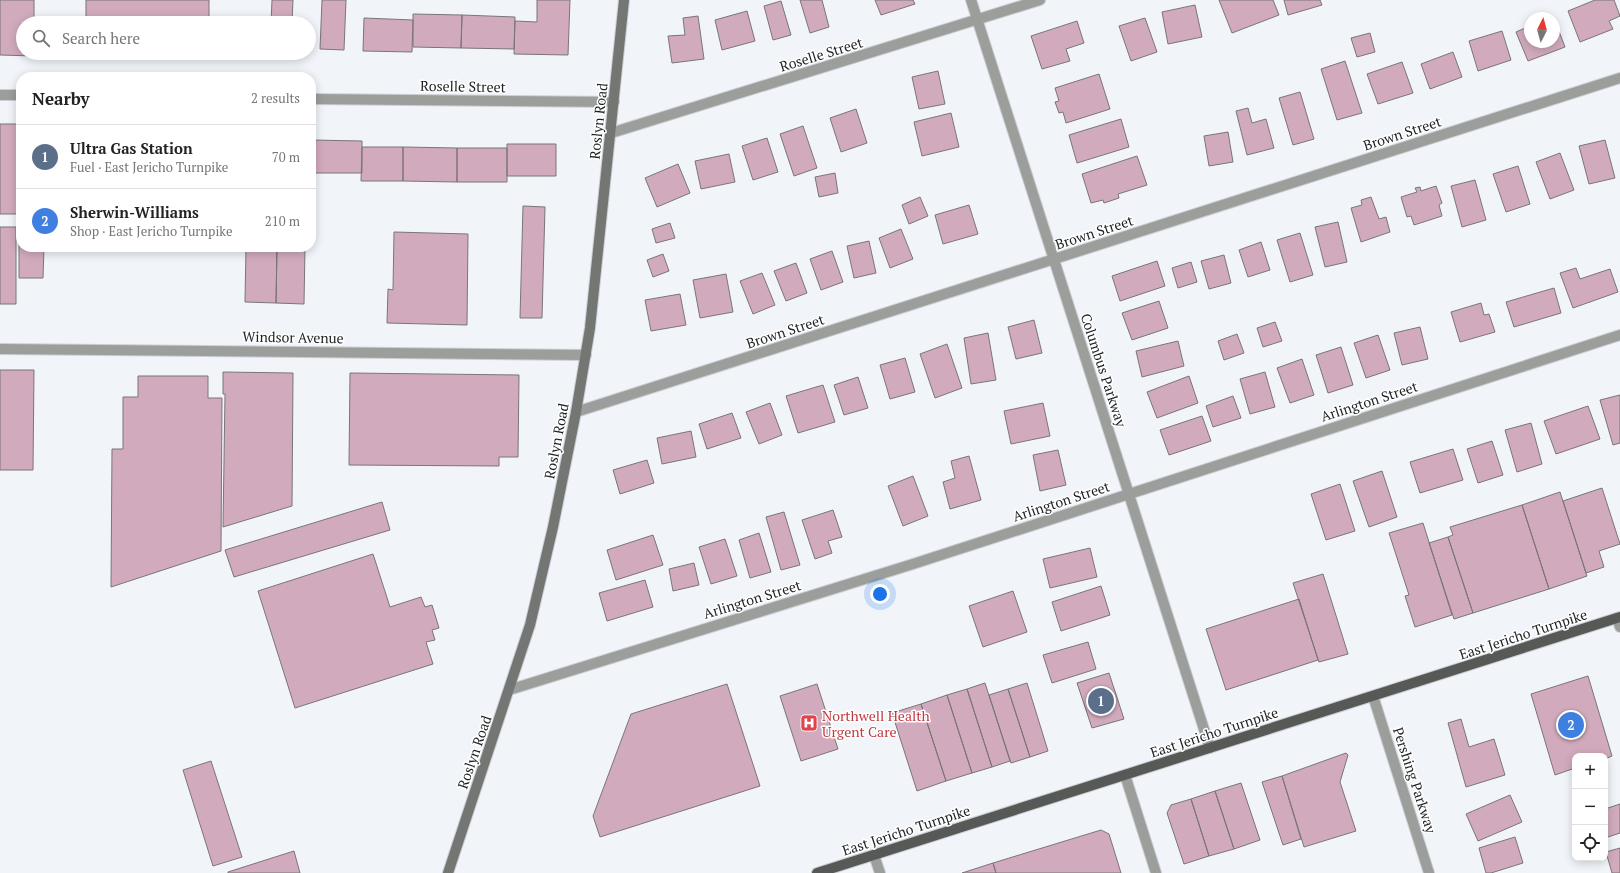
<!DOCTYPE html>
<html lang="en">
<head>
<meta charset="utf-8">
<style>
  :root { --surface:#fff; --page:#f6f6f6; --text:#222; --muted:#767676; --line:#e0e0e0; --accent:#3e8490 }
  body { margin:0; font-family:"PT Serif",serif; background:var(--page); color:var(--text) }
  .controls { position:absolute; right:12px; bottom:12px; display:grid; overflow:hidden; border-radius:8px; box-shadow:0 2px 10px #0003 }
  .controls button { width:36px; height:36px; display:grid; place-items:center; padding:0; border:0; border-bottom:1px solid var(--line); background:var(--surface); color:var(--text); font:20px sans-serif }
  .compass { position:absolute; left:1524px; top:12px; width:36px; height:36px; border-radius:50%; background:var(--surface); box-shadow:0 2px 10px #0003; rotate:6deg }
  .you { position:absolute; left:880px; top:594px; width:14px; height:14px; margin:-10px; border:3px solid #fff; border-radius:50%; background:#1a73e8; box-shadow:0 0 0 6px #1a73e833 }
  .badge { display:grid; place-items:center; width:26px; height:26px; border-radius:50%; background:var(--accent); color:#fff; font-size:13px; font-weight:700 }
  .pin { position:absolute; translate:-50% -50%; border:2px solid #fff; box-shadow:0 1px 4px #0006 }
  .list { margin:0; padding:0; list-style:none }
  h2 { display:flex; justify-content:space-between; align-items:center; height:52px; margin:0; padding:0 16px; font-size:17px }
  h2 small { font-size:13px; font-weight:400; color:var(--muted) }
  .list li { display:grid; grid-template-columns:26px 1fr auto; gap:12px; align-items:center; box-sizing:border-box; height:64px; padding:0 16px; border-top:1px solid var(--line) }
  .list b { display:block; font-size:15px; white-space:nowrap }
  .list p { margin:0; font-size:13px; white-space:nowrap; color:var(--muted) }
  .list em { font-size:13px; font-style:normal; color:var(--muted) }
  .icon { flex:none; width:22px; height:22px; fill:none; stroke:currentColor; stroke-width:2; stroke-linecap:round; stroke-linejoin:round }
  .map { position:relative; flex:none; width:1620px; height:873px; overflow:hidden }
  .search { position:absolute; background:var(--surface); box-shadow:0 2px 10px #0003; left:16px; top:16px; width:300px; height:44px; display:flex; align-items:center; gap:10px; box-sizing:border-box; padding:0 14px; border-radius:22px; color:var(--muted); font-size:15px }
  .panel { position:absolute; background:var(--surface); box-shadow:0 2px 10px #0003; left:16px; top:72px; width:300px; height:180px; border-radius:16px }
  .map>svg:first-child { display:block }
</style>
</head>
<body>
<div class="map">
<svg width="1620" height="873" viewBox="0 0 1620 873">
  <rect width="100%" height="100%" fill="#f1f4f9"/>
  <path fill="#d1abbd" stroke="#7a7577" d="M0 0H34V23H23V53H34V56L0 55Z
    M86 0H209V23H86Z
    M272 0H293L292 23H271Z
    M322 0H346L344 50 320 49Z
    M537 0H570L568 55 514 54 515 21 537 22Z
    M800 0H822L829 27 810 33Z
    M875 0H913L915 4 881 15Z
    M1219 0H1273L1279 15 1232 33Z
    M1284 0H1320L1322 5 1288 15Z
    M1595 0H1614L1620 16 1609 21 1613 29 1580 42 1568 11Z
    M781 1 791 35 773 40 764 6Z
    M1195 5 1202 37 1168 44 1162 12Z
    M747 11 755 41 722 50 715 20Z
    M413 14 462 15 461 48 413 47Z
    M462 15 515 17 514 49 461 48Z
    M698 16 704 59 672 63 668 36 685 35 683 18Z
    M364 18 413 20 412 52 363 51Z
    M1145 18 1157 52 1131 61 1119 26Z
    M1554 18 1565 47 1528 61 1516 32 1530 26V42H1554Z
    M1077 21 1084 43 1066 49 1070 61 1042 69 1031 36Z
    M1502 31 1511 60 1478 71 1469 41Z
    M1370 33 1375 52 1357 57 1351 38Z
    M1453 52 1462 77 1430 89 1421 64Z
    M85 53H208V58L85 56Z
    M1345 61 1362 113 1337 120 1321 69Z
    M1402 62 1413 93 1378 104 1367 74Z
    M938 71 945 104 919 109 912 77Z
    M1099 74 1110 109 1066 123 1063 112 1059 113 1055 102 1059 101 1055 88Z
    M1300 92 1314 139 1293 145 1279 98Z
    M1248 108 1252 123 1266 119 1274 148 1247 155 1236 111Z
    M856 109 867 143 841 152 830 118Z
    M951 113 959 147 922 156 914 122Z
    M1121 119 1129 147 1077 163 1069 135Z
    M0 124H21V214H0Z
    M803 126 817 168 794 176 780 134Z
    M1228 132 1233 162 1209 166 1204 136Z
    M767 138 778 172 753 180 742 146Z
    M312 140 362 141V173H312Z
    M1605 140 1615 178 1589 184 1579 146Z
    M507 144H556V176H507Z
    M362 147H403V181H361Z
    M403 147 457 148V182L403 181Z
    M457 148H507V182H457Z
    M1560 153 1574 190 1550 199 1536 162Z
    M729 154 735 182 701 189 695 161Z
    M1137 156 1147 185 1118 194 1119 198 1104 203 1103 200 1091 203 1082 174Z
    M678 164 690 193 657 207 645 178Z
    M1518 166 1530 204 1506 212 1493 174Z
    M835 173 838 193 819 197 815 177Z
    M1475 180 1486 220 1462 227 1451 186Z
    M1436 186 1442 203 1439 205 1442 216 1414 225 1411 216 1407 217 1401 197 1417 192 1415 188 1420 187 1421 191Z
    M920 197 928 216 909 224 902 205Z
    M1371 197 1379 219 1386 217 1390 232 1361 242 1351 208 1362 205 1361 200Z
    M969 205 978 234 943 244 935 215Z
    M523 206 545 207 542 318H520Z
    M1338 222 1347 262 1325 267 1315 227Z
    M670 223 675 238 656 243 652 229Z
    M0 227H16V304H0Z
    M901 229 913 259 890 268 879 238Z
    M19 231H21V247H44L43 278H19Z
    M394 232 468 234 467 325 387 323 388 289 393 290Z
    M1300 233 1313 275 1290 282 1277 240Z
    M869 241 876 273 854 278 847 246Z
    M1261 242 1270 270 1248 277 1239 250Z
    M190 247H239V251L190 250Z
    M246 247H277L276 303 245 302Z
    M277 247H305L304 304 276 303Z
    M832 251 843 282 821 290 810 259Z
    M663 254 669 271 653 277 647 260Z
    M1224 255 1231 283 1209 289 1201 261Z
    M1157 261 1165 286 1120 301 1112 276Z
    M1191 262 1197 282 1178 288 1172 268Z
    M796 263 807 293 786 301 774 271Z
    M1576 268 1580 279 1610 269 1618 292 1573 308 1560 273Z
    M762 273 775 305 753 314 740 281Z
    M726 274 733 312 700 318 693 280Z
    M1554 288 1561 313 1514 327 1506 302Z
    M680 294 686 325 651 331 645 300Z
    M1159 301 1168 328 1132 340 1122 313Z
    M1481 303 1484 315 1489 314 1495 332 1460 342 1451 312Z
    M1034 320 1042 353 1016 359 1008 327Z
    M1275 322 1282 341 1263 347 1257 328Z
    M1420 327 1428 359 1402 365 1394 333Z
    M988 333 996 380 971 384 964 338Z
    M1237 334 1244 353 1224 360 1218 341Z
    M1378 335 1390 370 1366 378 1354 343Z
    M1178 341 1184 366 1142 377 1136 351Z
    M947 344 962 388 935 398 920 354Z
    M1341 347 1353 385 1328 393 1316 355Z
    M905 358 915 392 890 399 880 365Z
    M1302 359 1314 395 1290 403 1277 368Z
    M0 370H34L33 470H0Z
    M223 372 293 373 292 506 223 527 225 394H223Z
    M1265 372 1275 407 1250 414 1240 379Z
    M350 373 519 375 518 457H499V466L349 465Z
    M138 376H208V398H222L221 551 111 587 112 449H123V397H138Z
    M1189 376 1198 403 1157 418 1147 392Z
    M858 377 868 408 844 415 834 385Z
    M823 385 835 422 798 433 786 396Z
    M1620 395V443L1613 445 1600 400Z
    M1233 396 1241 418 1213 427 1206 406Z
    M770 403 782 435 759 444 746 412Z
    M1043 403 1050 436 1011 444 1004 411Z
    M1588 406 1600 439 1556 454 1544 421Z
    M732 413 741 438 707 449 699 424Z
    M1202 416 1211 441 1169 455 1160 430Z
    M1531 423 1542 464 1517 472 1505 430Z
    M691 431 696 457 662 464 657 438Z
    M1492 441 1503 475 1478 483 1467 449Z
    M1453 449 1463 480 1420 493 1410 462Z
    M1058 450 1066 485 1040 491 1033 455Z
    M969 456 981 500 950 509 943 482 955 478 951 461Z
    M647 460 654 483 620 494 613 470Z
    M1382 471 1397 517 1369 527 1353 481Z
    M913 476 928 516 903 526 888 486Z
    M1340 484 1355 531 1326 540 1311 494Z
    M1602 488 1620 544 1599 551 1604 567 1586 573 1563 501Z
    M1560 492 1587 576 1549 589 1522 505Z
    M382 502 390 530 234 577 225 550Z
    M1522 505 1549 589 1473 613 1448 537 1453 535 1450 527Z
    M833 510 842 537 828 541 832 553 815 559 802 520Z
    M784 512 800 565 781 570 766 517Z
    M1423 523 1452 615 1415 627 1405 596 1409 595 1389 533Z
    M759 533 771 572 750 578 739 540Z
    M653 535 663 565 616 580 607 550Z
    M1448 537 1473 613 1454 619 1429 543Z
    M725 539 737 576 711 584 699 547Z
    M1090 548 1097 577 1050 588 1043 559Z
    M373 554 390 607 421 597 425 607 432 605 439 628 432 630 435 640 426 642 433 664 295 708 258 591Z
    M694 563 699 585 673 591 669 569Z
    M1323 574 1348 654 1319 662 1293 583Z
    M645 580 653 607 607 621 599 593Z
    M1101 586 1110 615 1061 631 1052 602Z
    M1013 591 1027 632 983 647 969 606Z
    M1299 599 1318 660 1226 690 1206 629Z
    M1088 642 1096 669 1052 683 1043 655Z
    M1109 673 1124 719 1092 728 1077 683Z
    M1588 676 1612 756 1605 759V756H1575V768L1555 775 1531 694Z
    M985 683 1010 761 992 767 967 689Z
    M1027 683 1048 751 1030 757 1008 689Z
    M727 684 760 786 600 837 593 816 631 714Z
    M817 684 838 749 801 761 780 696Z
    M967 689 992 767 972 773 947 695Z
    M1008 689 1030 757 1011 763 989 695Z
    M947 695 972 773 946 781 921 704Z
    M921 704 946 781 917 791 892 713Z
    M1461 719 1469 747 1494 739 1505 775 1466 787 1448 723Z
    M1346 753 1348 755 1340 782 1356 831 1304 847 1282 776Z
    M211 761 242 857 213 866 183 770Z
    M1282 776 1301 839 1283 845 1262 782Z
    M1241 783 1260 840 1234 849 1215 791Z
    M1215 791 1234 849 1209 856 1191 799Z
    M1510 795 1522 822 1478 841 1466 814Z
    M1191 799 1209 856 1184 864 1167 813 1171 805Z
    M1620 804V833L1605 838V809Z
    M1101 830 1109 834 1121 873H996L993 863Z
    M1515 837 1523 863 1491 873H1486L1479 848Z
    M1620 848V873H1612L1606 852Z
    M294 851 300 873H228V872Z
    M993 863 996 873H962Z"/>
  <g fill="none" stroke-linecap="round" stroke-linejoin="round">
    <g stroke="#cbced2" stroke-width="12">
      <path id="street" d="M971 0 1210 748
        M0 95H21
        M311 99 614 102
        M611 133 1040 0
        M0 349 586 355
        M576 412 1620 78
        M1617 618 1620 627
        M509 690 913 564 1620 335
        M1373 696 1429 873
        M1125 775 1156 873
        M874 855 880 873"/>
    </g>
    <g stroke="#cbced2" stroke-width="12">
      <path id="secondary" d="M448 873 530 625 553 527 576 412 590 328 624 0"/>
    </g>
    <g stroke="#cbced2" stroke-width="12">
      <path id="primary" d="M817 873 1620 617"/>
    </g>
    <use href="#street" stroke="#9c9e9c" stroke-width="10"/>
    <use href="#secondary" stroke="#737673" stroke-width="10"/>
    <use href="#primary" stroke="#565956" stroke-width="10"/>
  </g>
  <defs>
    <g id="hospital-square" transform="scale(0.9)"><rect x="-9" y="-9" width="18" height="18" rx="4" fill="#e0444e" stroke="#fff"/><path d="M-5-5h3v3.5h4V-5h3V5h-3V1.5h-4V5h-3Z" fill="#fff"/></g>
  </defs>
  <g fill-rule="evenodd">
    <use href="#hospital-square" x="809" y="723"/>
  </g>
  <g text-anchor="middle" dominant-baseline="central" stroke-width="3" stroke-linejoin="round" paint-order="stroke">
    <g font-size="14" fill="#1f2022" stroke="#fff">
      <text transform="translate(821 54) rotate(-17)">Roselle Street</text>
      <text transform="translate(463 86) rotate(1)">Roselle Street</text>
      <text transform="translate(598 121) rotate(-84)">Roslyn Road</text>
      <text transform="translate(1402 133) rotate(-18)">Brown Street</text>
      <text transform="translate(1094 232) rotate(-18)">Brown Street</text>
      <text transform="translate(785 331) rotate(-18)">Brown Street</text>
      <text transform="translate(293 337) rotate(1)">Windsor Avenue</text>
      <text transform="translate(1104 370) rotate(72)">Columbus Parkway</text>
      <text transform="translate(1369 401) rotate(-18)">Arlington Street</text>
      <text transform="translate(556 441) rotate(-79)">Roslyn Road</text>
      <text transform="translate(1061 501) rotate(-18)">Arlington Street</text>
      <text transform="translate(752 599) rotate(-17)">Arlington Street</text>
      <text transform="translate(1523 634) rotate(-18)">East Jericho Turnpike</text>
      <text transform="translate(1214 732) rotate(-18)">East Jericho Turnpike</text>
      <text transform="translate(474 752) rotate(-71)">Roslyn Road</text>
      <text transform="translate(1415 780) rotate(72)">Pershing Parkway</text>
      <text transform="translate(906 830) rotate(-18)">East Jericho Turnpike</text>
    </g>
    <g font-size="14" fill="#be3a42" stroke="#fff" text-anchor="start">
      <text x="822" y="715">Northwell Health<tspan x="822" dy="16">Urgent Care</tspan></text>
    </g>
  </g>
</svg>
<div class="controls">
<button>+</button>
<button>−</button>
<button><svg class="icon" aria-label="locate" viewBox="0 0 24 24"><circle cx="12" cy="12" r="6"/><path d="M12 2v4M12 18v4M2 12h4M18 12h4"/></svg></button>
</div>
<svg class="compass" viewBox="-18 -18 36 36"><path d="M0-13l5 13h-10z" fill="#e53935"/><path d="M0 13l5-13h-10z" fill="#767676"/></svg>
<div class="you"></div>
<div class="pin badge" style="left:1101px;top:701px;background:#5c6f8a">1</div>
<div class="pin badge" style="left:1571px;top:725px;background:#3f7fe0">2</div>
<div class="search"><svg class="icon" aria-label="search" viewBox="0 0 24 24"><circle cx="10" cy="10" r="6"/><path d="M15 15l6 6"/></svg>Search here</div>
<section class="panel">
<h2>Nearby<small>2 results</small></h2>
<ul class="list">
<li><span class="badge" style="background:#5c6f8a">1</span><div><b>Ultra Gas Station</b><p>Fuel · East Jericho Turnpike</p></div><em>70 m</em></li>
<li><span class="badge" style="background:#3f7fe0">2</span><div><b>Sherwin-Williams</b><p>Shop · East Jericho Turnpike</p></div><em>210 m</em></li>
</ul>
</section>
</div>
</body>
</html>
